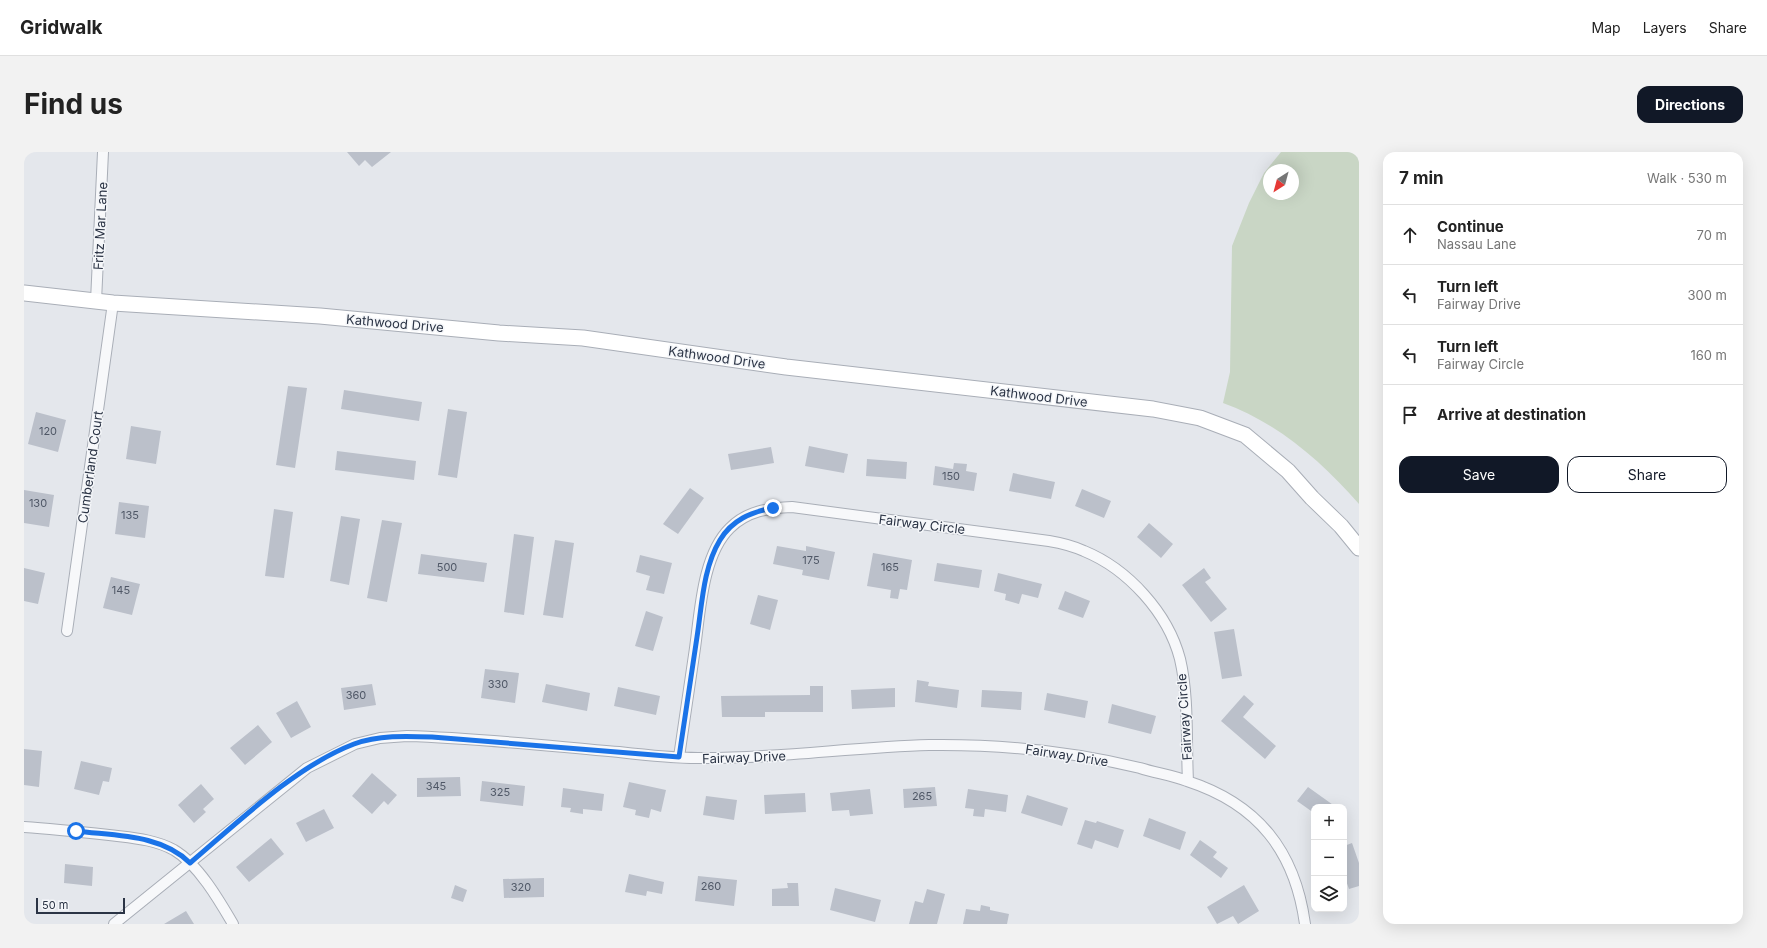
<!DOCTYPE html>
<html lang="en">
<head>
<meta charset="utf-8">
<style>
  :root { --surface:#fff; --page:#f2f2f2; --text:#222; --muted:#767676; --line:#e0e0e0; --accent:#111827 }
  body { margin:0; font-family:Inter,sans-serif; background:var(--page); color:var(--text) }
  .controls { position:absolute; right:12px; bottom:12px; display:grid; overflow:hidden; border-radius:8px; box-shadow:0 4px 16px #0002 }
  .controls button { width:36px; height:36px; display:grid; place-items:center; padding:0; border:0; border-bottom:1px solid var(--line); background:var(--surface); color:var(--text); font:20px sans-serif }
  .compass { position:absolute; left:1239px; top:12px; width:36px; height:36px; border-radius:50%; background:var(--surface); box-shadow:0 4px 16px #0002; rotate:216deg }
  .scale { position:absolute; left:12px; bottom:10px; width:89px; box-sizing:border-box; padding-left:4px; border:2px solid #2b3445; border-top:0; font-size:11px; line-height:14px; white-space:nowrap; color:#2b3445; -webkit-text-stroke:3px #f4f6f9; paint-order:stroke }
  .stop { position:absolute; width:12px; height:12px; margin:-9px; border:3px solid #1a73e8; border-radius:50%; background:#fff }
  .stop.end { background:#1a73e8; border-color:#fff; box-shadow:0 1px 4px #0008 }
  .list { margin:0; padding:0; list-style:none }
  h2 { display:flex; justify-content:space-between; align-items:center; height:52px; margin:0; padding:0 16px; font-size:17px }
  h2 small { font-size:13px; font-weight:400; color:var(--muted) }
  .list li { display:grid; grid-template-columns:26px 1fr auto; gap:12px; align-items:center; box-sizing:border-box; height:60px; padding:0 16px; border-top:1px solid var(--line) }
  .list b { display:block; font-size:15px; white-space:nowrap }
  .list p { margin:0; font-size:13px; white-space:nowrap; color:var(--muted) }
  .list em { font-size:13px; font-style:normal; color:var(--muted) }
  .actions { display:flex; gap:8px; padding:12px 16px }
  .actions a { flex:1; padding:9px 0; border:1px solid var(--accent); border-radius:12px; text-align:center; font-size:14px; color:var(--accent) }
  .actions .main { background:var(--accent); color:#fff }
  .icon { flex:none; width:22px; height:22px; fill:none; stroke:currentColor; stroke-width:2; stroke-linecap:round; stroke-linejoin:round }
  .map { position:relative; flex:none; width:1335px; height:772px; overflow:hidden; border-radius:12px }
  header { display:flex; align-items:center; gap:24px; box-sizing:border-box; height:56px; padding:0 20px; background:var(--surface); border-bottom:1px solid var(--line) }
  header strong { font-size:19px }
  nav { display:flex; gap:22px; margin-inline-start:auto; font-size:14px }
  .intro { display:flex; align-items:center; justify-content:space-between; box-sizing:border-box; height:96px; padding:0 24px }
  h1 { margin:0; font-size:28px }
  .button { padding:10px 18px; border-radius:12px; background:var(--accent); color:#fff; font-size:14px; font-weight:700 }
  main { display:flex; gap:24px; padding:0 24px }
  aside { flex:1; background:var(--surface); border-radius:12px; box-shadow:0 4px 16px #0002 }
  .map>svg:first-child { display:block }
</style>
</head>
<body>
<header>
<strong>Gridwalk</strong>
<nav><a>Map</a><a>Layers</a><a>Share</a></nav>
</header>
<div class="intro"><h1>Find us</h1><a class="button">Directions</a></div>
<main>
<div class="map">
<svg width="1335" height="772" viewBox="0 0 1335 772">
  <rect width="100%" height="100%" fill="#e4e7ec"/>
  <path fill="#c9d6c5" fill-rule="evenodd" d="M1257 0H1335V352C1297 309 1254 271 1199 251L1206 220 1208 94 1225 51 1240 21ZM1245 18H1269V42H1245Z"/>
  <path fill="#bbc0ca" d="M323 0H367L348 15 341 8 335 14Z
    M264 234 283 236 271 316 252 313Z
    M320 238 398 250 395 269 317 257Z
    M424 257 443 260 433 326 414 323Z
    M12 260 42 268 34 300 4 292Z
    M107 274 137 279 132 312 102 307Z
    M785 294 824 302 820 321 781 314Z
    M747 295 750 311 707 318 704 302Z
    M313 299 392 309 390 328 311 318Z
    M843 307 883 310 882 327 842 324Z
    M930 311 943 312 942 319 953 321 950 339 909 333 911 314 929 317Z
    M989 321 1031 330 1027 347 985 339Z
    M666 336 680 346 654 382 639 372Z
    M1058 337 1087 349 1080 366 1051 354Z
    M0 338 30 343 25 375 0 371Z
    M95 350 125 354 121 386 91 382Z
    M250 357 269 360 260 426 241 424Z
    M317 364 336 367 325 433 306 429Z
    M358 368 378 371 363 450 343 446Z
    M1125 371 1149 392 1137 406 1113 385Z
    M490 382 510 385 500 463 480 460Z
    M531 388 550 391 539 466 519 463Z
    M753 394 782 399V394L811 400 805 428 778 423 779 418 749 412Z
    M849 401 888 408 883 438 876 437 874 447 866 446 867 438 843 434Z
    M397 402 463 411 460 430 394 422Z
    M616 403 648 411 640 442 622 438 626 424 612 420Z
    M913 411 958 418 955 436 910 429Z
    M0 416 21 421 14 452 0 449Z
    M1180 416 1187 426 1181 430 1203 457 1187 470 1158 433Z
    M974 421 1018 432 1014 446 998 442 995 452 981 448 982 442 970 439Z
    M87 425 116 432 108 463 79 456Z
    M1041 439 1066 449 1059 466 1034 457Z
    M734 443 754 448 746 478 726 472Z
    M622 459 639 465 629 499 611 494Z
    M1210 477 1218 524 1198 527 1190 480Z
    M461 517 495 521 491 551 457 546Z
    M893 528 905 530 904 534 935 538 933 556 891 550Z
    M348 532 352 553 320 558 317 536Z
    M522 532 566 541 563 559 518 550Z
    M786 534H799V560H741V565H698L697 544 786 543Z
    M594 535 636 544 632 563 590 554Z
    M871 536V555L828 557 827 538Z
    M958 538 998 540 997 558 957 555Z
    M1023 541 1064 549 1061 566 1020 558Z
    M1220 543 1230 552 1219 565 1252 594 1241 607 1197 569Z
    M273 549 287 575 267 586 252 561Z
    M1088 552 1132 564 1127 582 1084 571Z
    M234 573 248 590 221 613 206 596Z
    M0 597 18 599 15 635 0 633Z
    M57 609 88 616 85 630 79 629 75 643 50 637Z
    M348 621 373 643 364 653 360 649 348 662 328 644Z
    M436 625 437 644 393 645V626Z
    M458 629 501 634 499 654 456 649Z
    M605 630 642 638 637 660 627 657 625 666 611 663 612 658 599 655Z
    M177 632 190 647 179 657 182 660 170 671 154 653Z
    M911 635 913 654 880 656 879 637Z
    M1284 635 1312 655H1290V661L1273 649Z
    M539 636 580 642 578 659 559 657V662L546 660 547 656 537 655Z
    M846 637 849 662 826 664 825 658 808 659 806 641Z
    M944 637 984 643 982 660 961 657 960 665 949 664 950 657 941 656Z
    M781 641 782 660 741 662 740 643Z
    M1003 643 1044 656 1038 674 997 661Z
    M682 644 713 648 710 668 679 663Z
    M300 657 310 676 282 690 272 671Z
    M1125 666 1162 680 1156 698 1119 684Z
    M1061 668 1072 671 1073 669 1100 678 1094 696 1071 688 1068 697 1053 692Z
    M247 686 260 702 225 730 212 715Z
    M1176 688 1193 700 1189 705 1204 716 1197 726 1166 703Z
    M1328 691 1335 711V734L1325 737 1320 723V694Z
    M41 712 69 715 68 734 40 731Z
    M605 722 640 730 638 742 623 739 622 744 601 740Z
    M674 724 713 728 710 754 671 749Z
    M520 726V745L480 746 479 727Z
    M763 731H774L775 754H748V737L764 736Z
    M431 733 443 738 439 750 427 746Z
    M1220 733 1235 759 1214 772 1209 764 1193 772 1183 755Z
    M811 736 857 748 851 770 806 758Z
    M903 737 921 742 913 772H885L891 749 899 751Z
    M957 753 966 755V758L985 762 983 772H939L942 757 956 759Z
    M162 759 170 772H140Z"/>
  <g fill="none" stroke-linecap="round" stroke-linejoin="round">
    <g stroke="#a9aeb7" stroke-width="12">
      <path id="street" d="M72 149 79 0
        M43 479 89 151
        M655 605C660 571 665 537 670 503 676 465 677 404 706 376 723 359 744 356 768 355L1025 389C1037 391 1049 394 1060 399 1104 417 1144 461 1156 507 1165 545 1162 590 1164 629
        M0 675C29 677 57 680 85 683 108 686 130 687 150 698 174 712 195 748 209 772
        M90 772 283 616 331 592 356 586 383 584C454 586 524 594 595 600 621 603 647 606 674 606 751 607 828 595 905 593 977 592 1046 599 1116 616 1131 621 1148 623 1163 629 1234 652 1271 699 1281 772"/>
    </g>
    <g stroke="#a9aeb7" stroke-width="17">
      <path id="secondary" d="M0 141 89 151 296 164 475 181 559 186 762 215 1129 257 1176 266 1221 283 1264 319 1288 346 1317 374 1335 396"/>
    </g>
    <use href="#street" stroke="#f7f8fa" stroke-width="10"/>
    <use href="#secondary" stroke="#fff" stroke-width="15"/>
  </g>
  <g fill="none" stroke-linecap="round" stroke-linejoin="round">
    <path stroke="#1a73e8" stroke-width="5" d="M52 679C91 684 137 682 166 711 213 671 272 614 330 592 354 583 382 584 408 585L655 605C661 565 667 525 673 485 678 453 679 416 696 388 708 368 727 360 749 356"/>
  </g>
  <g text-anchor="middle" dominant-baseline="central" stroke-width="3" stroke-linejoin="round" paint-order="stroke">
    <g font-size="11" fill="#4f5766">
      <text x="24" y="279">120</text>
      <text x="927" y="324">150</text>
      <text x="14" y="351">130</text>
      <text x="106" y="363">135</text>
      <text x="787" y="408">175</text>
      <text x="423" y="415">500</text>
      <text x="866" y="415">165</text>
      <text x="97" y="438">145</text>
      <text x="474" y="532">330</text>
      <text x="332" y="543">360</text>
      <text x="412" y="634">345</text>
      <text x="476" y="640">325</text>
      <text x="898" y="644">265</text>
      <text x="687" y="734">260</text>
      <text x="497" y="735">320</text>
    </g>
    <g font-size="13" fill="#2b3445" stroke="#f4f6f9">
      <text transform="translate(76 74) rotate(-87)">Fritz Mar Lane</text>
      <text transform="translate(371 171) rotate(5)">Kathwood Drive</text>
      <text transform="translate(693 205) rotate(8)">Kathwood Drive</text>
      <text transform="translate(1015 244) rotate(7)">Kathwood Drive</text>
      <text transform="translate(66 315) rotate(-82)">Cumberland Court</text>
      <text transform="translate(898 372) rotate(7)">Fairway Circle</text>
      <text transform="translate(1160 565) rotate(-94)">Fairway Circle</text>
      <text transform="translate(1043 603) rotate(9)">Fairway Drive</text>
      <text transform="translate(720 605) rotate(-2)">Fairway Drive</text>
    </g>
  </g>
</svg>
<div class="controls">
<button>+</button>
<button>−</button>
<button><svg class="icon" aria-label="layers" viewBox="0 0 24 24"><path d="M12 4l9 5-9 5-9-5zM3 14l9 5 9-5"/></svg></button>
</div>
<svg class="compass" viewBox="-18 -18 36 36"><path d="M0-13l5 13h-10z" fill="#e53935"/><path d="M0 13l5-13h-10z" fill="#767676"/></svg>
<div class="scale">50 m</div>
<div class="stop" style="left:52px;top:679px"></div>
<div class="stop end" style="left:749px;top:356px"></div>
</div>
<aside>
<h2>7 min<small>Walk · 530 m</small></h2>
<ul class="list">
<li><svg class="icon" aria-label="ahead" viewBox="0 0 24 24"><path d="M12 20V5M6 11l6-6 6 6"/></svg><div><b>Continue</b><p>Nassau Lane</p></div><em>70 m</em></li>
<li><svg class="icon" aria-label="left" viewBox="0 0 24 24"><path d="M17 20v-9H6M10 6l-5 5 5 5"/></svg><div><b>Turn left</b><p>Fairway Drive</p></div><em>300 m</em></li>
<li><svg class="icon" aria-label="left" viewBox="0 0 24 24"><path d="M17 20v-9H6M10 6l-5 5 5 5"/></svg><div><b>Turn left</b><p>Fairway Circle</p></div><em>160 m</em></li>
<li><svg class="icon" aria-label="arrive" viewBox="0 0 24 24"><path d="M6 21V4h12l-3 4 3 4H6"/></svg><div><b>Arrive at destination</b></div></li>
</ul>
<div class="actions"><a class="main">Save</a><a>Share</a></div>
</aside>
</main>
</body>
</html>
